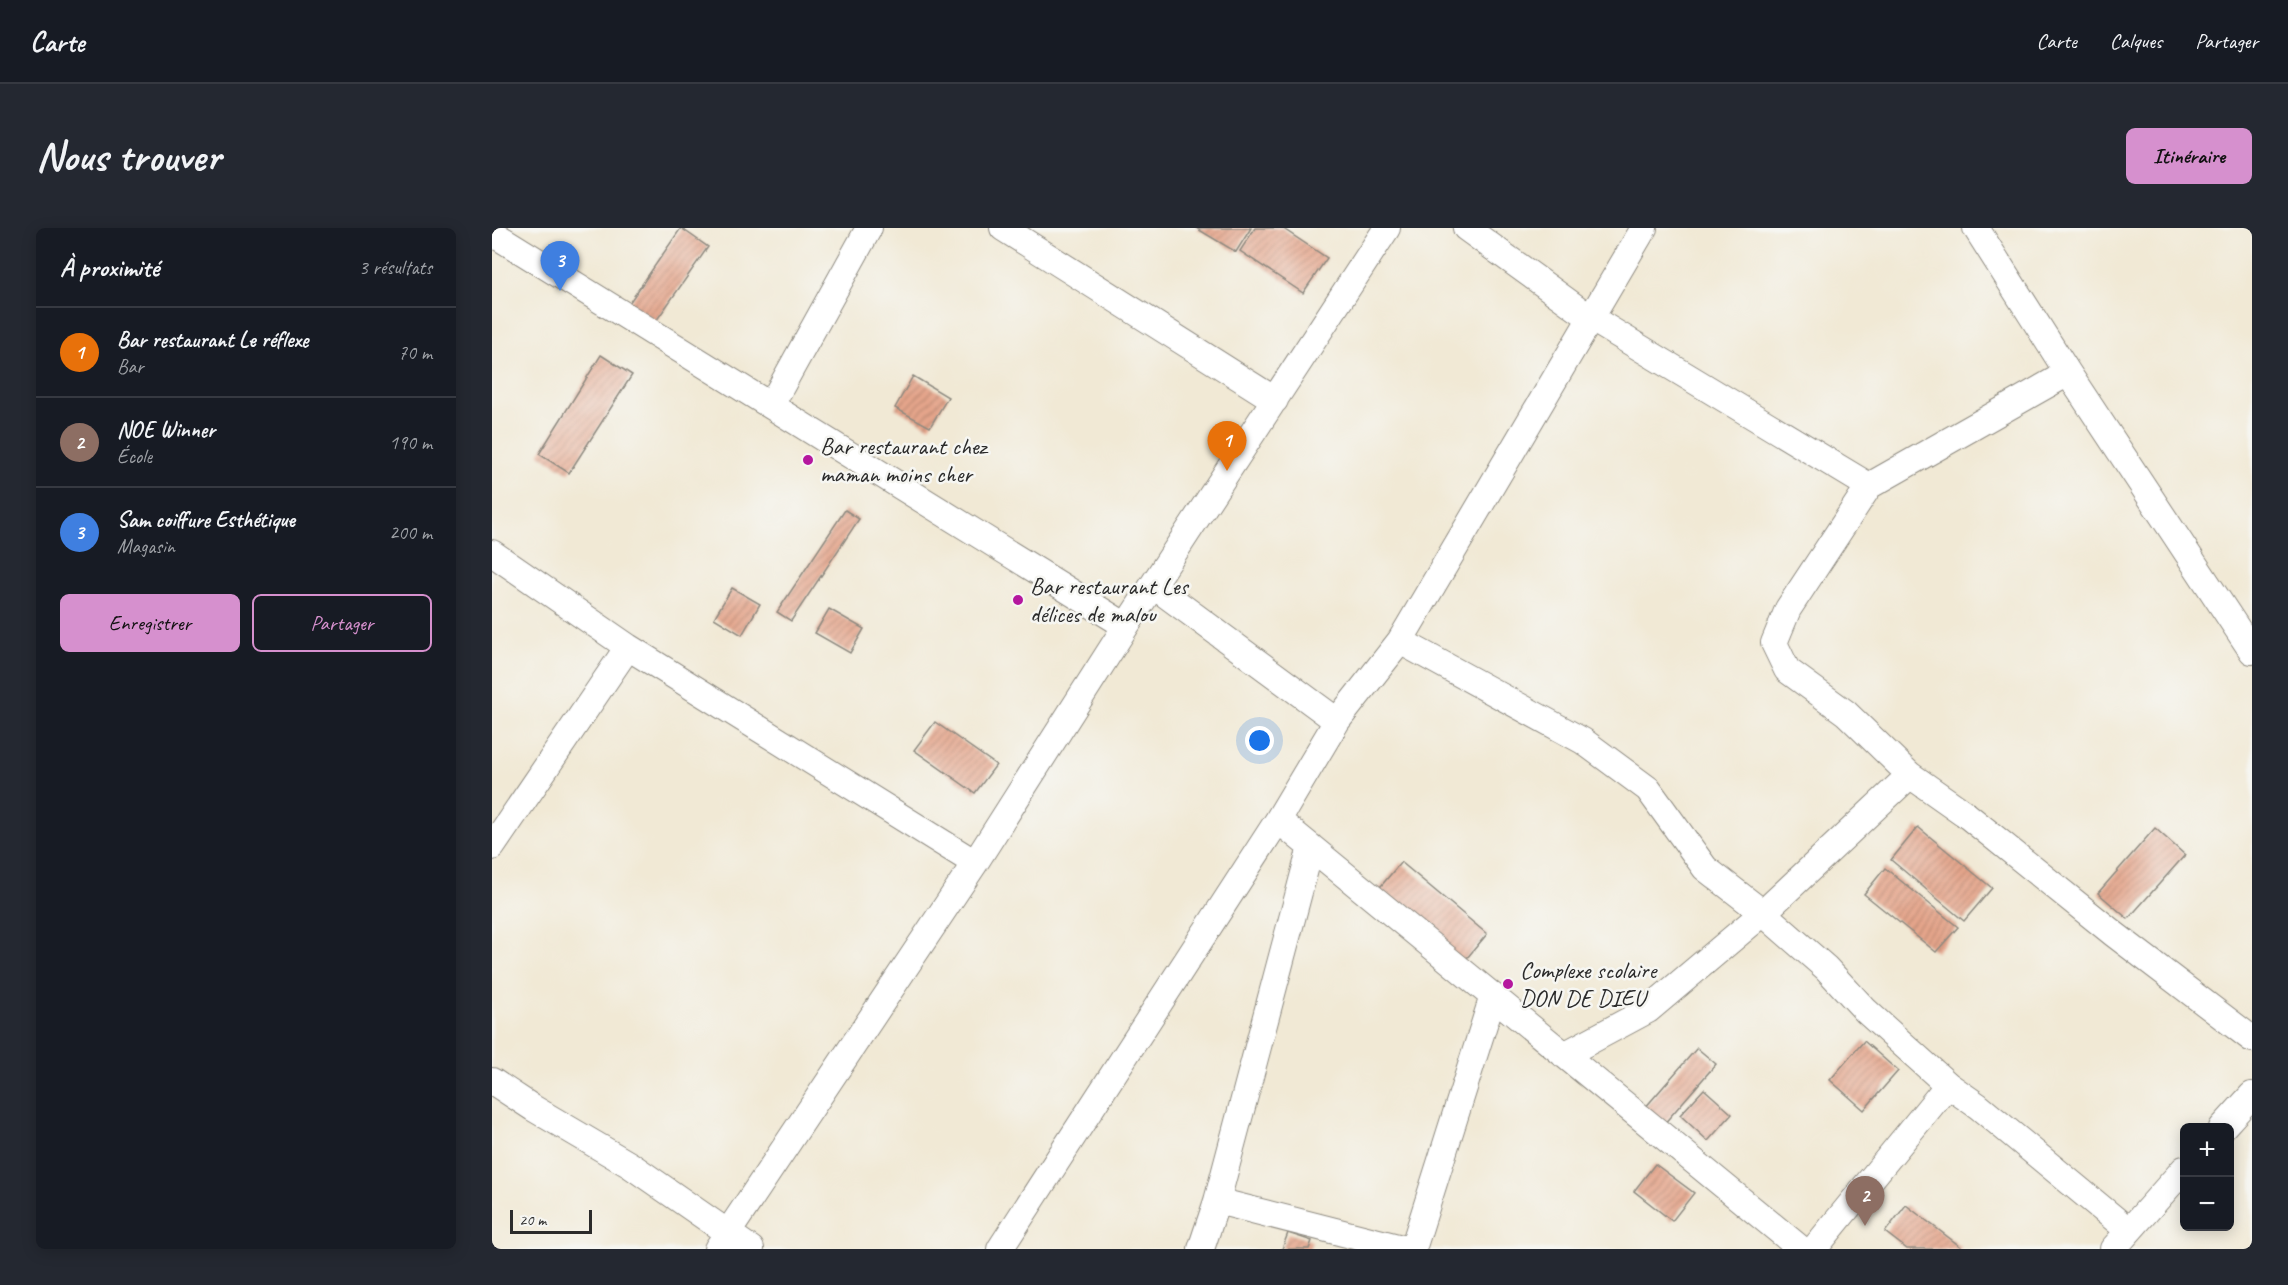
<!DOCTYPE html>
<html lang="fr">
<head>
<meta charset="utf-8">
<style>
  :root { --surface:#171b24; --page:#242831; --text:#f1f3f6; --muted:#9ea1a6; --line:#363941; --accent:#d690ce }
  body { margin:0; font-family:Caveat,sans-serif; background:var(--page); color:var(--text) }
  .controls { position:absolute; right:18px; bottom:18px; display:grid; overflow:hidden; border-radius:9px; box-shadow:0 3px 15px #0003 }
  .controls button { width:54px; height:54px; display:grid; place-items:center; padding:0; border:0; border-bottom:2px solid var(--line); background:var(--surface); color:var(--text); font:30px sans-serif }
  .scale { position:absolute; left:18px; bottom:15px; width:82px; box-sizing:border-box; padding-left:6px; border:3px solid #2b2b2b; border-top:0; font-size:16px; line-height:21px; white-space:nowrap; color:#2b2b2b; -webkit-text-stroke:4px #f6f6f2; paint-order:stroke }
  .you { position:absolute; left:768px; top:513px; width:21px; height:21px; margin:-15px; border:4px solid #fff; border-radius:50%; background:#1a73e8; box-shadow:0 0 0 9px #1a73e833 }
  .badge { display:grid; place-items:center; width:39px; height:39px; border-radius:50%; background:var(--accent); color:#fff; font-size:20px; font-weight:700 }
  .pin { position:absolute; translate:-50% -50px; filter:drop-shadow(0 2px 3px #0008) }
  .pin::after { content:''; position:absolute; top:32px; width:21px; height:18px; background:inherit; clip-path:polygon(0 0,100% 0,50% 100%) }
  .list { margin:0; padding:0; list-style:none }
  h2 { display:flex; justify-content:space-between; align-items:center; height:78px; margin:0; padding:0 24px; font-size:26px }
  h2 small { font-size:20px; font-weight:400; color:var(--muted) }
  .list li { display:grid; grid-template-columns:39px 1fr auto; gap:18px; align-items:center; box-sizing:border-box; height:90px; padding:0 24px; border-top:2px solid var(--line) }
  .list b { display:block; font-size:22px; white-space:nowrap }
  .list p { margin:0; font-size:20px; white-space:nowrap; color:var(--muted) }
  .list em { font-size:20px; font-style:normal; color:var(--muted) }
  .actions { display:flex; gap:12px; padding:18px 24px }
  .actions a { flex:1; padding:14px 0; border:2px solid var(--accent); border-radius:9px; text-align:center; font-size:21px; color:var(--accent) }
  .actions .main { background:var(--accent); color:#111 }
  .map { position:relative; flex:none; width:1760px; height:1021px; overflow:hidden; border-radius:9px }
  header { display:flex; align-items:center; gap:36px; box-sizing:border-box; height:84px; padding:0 30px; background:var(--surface); border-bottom:2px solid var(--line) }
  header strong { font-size:28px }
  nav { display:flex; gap:33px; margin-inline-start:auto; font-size:21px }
  .intro { display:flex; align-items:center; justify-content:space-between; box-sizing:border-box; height:144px; padding:0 36px }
  h1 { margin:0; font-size:42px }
  .button { padding:15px 27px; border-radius:9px; background:var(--accent); color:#111; font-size:21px; font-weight:700 }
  main { display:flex; gap:36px; padding:0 36px }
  aside { flex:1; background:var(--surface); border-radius:9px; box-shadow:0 3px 15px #0003 }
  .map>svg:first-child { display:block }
</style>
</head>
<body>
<header>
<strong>Carte</strong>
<nav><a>Carte</a><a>Calques</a><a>Partager</a></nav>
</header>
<div class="intro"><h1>Nous trouver</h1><a class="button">Itinéraire</a></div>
<main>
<aside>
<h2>À proximité<small>3 résultats</small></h2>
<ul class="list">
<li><span class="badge" style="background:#e8710a">1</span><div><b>Bar restaurant Le réflexe</b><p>Bar</p></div><em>70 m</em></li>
<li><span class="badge" style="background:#8d6e63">2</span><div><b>NOE Winner</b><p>École</p></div><em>190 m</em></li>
<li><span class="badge" style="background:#3f7fe0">3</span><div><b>Sam coiffure Esthétique</b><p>Magasin</p></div><em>200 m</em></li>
</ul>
<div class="actions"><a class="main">Enregistrer</a><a>Partager</a></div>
</aside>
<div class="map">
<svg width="1760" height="1021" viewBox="0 0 1760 1021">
  <defs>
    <pattern id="building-hatch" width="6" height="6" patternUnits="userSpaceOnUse" patternTransform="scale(1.5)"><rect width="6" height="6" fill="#e5a58b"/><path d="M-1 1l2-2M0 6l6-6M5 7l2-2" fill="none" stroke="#ba8772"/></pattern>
  </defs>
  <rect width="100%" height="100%" fill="#f6f6f2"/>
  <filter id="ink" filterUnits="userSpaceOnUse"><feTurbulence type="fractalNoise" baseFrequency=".0167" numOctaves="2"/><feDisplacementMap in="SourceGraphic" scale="12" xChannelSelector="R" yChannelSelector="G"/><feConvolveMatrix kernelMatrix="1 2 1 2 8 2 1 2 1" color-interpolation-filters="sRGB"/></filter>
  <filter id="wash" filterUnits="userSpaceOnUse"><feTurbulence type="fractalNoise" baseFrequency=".008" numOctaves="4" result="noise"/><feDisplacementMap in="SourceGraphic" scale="24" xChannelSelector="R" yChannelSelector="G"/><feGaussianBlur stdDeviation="1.35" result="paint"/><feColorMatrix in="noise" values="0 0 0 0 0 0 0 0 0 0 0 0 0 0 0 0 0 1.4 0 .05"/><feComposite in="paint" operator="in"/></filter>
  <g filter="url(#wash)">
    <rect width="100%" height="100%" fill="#f1e9d5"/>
    <g id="blocks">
      <path fill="url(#building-hatch)" d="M189 0 216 19 162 96 135 78Z
        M704 0H759L744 24Z
        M763 0H790L835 30 811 65 748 23Z
        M109 127 140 147 77 245 47 226Z
        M421 148 456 169 438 199 403 180Z
        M353 282 367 291 299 393 285 384Z
        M240 360 268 376 250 407 222 390Z
        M337 381 372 401 358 425 323 405Z
        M443 494 504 537 483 565 422 522Z
        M1426 599 1500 660 1472 693 1399 632Z
        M1663 600 1693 627 1636 691 1606 665Z
        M909 634 995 706 970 736 884 664Z
        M1393 640 1466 699 1444 724 1372 666Z
        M1372 813 1406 843 1372 882 1338 852Z
        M1205 820 1224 836 1171 897 1152 881Z
        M1212 861 1240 886 1216 913 1188 887Z
        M1163 936 1202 965 1180 993 1142 963Z
        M1414 977 1469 1019 1468 1021H1415L1393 1004Z
        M796 1005 820 1013 817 1021H790Z"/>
    </g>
  </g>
  <g filter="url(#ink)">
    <use href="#blocks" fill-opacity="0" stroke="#8e8a80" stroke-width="1.5"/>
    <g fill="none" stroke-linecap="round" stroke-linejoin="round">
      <g stroke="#8e8a80" stroke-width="28">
        <path id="minor" d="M511 0 783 172
          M974 0 1097 89 1377 258
          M1484 0 1576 145 1760 423
          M0 5 634 398
          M1576 145 1377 258 1296 381 1282 415 1295 442 1354 485 1418 547 1472 585 1622 706 1760 811
          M279 177 377 0
          M0 325 136 419 483 635
          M662 358 845 493
          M908 413 1091 513 1156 561 1213 640 1271 685 1334 740 1374 783 1456 857 1486 878 1636 1002
          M786 592 1309 1021
          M0 619 136 419
          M1072 827 1156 782 1271 685 1418 547
          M0 853 41 880 138 937 259 1021
          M1730 900 1760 867
          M725 973 914 1021
          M225 1021 483 635 634 398 895 0
          M508 1021 786 592 845 493 908 413 1152 0
          M709 1021 725 973 819 619
          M921 1021 1001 768
          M1322 1021 1456 857
          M1621 1021 1692 941"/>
      </g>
      <use href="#minor" stroke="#fff" stroke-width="26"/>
    </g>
  </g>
  <g fill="#b5179e" stroke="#f6f6f2" stroke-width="2">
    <circle cx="316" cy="232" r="6"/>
    <circle cx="526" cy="372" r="6"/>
    <circle cx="1016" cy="756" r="6"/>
  </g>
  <g text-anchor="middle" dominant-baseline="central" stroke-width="5" stroke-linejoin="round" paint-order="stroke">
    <g font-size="24" fill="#2b2b2b" stroke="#f6f6f2" text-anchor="start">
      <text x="328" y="218">Bar restaurant chez<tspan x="328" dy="28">maman moins cher</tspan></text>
      <text x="538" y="358">Bar restaurant Les<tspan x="538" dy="28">délices de malou</tspan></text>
      <text x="1028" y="742">Complexe scolaire<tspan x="1028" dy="28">DON DE DIEU</tspan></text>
    </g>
  </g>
</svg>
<div class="controls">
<button>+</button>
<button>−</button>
</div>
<div class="scale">20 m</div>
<div class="you"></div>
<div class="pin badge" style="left:735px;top:243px;background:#e8710a">1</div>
<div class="pin badge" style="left:1373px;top:998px;background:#8d6e63">2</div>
<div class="pin badge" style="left:68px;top:63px;background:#3f7fe0">3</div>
</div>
</main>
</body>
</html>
